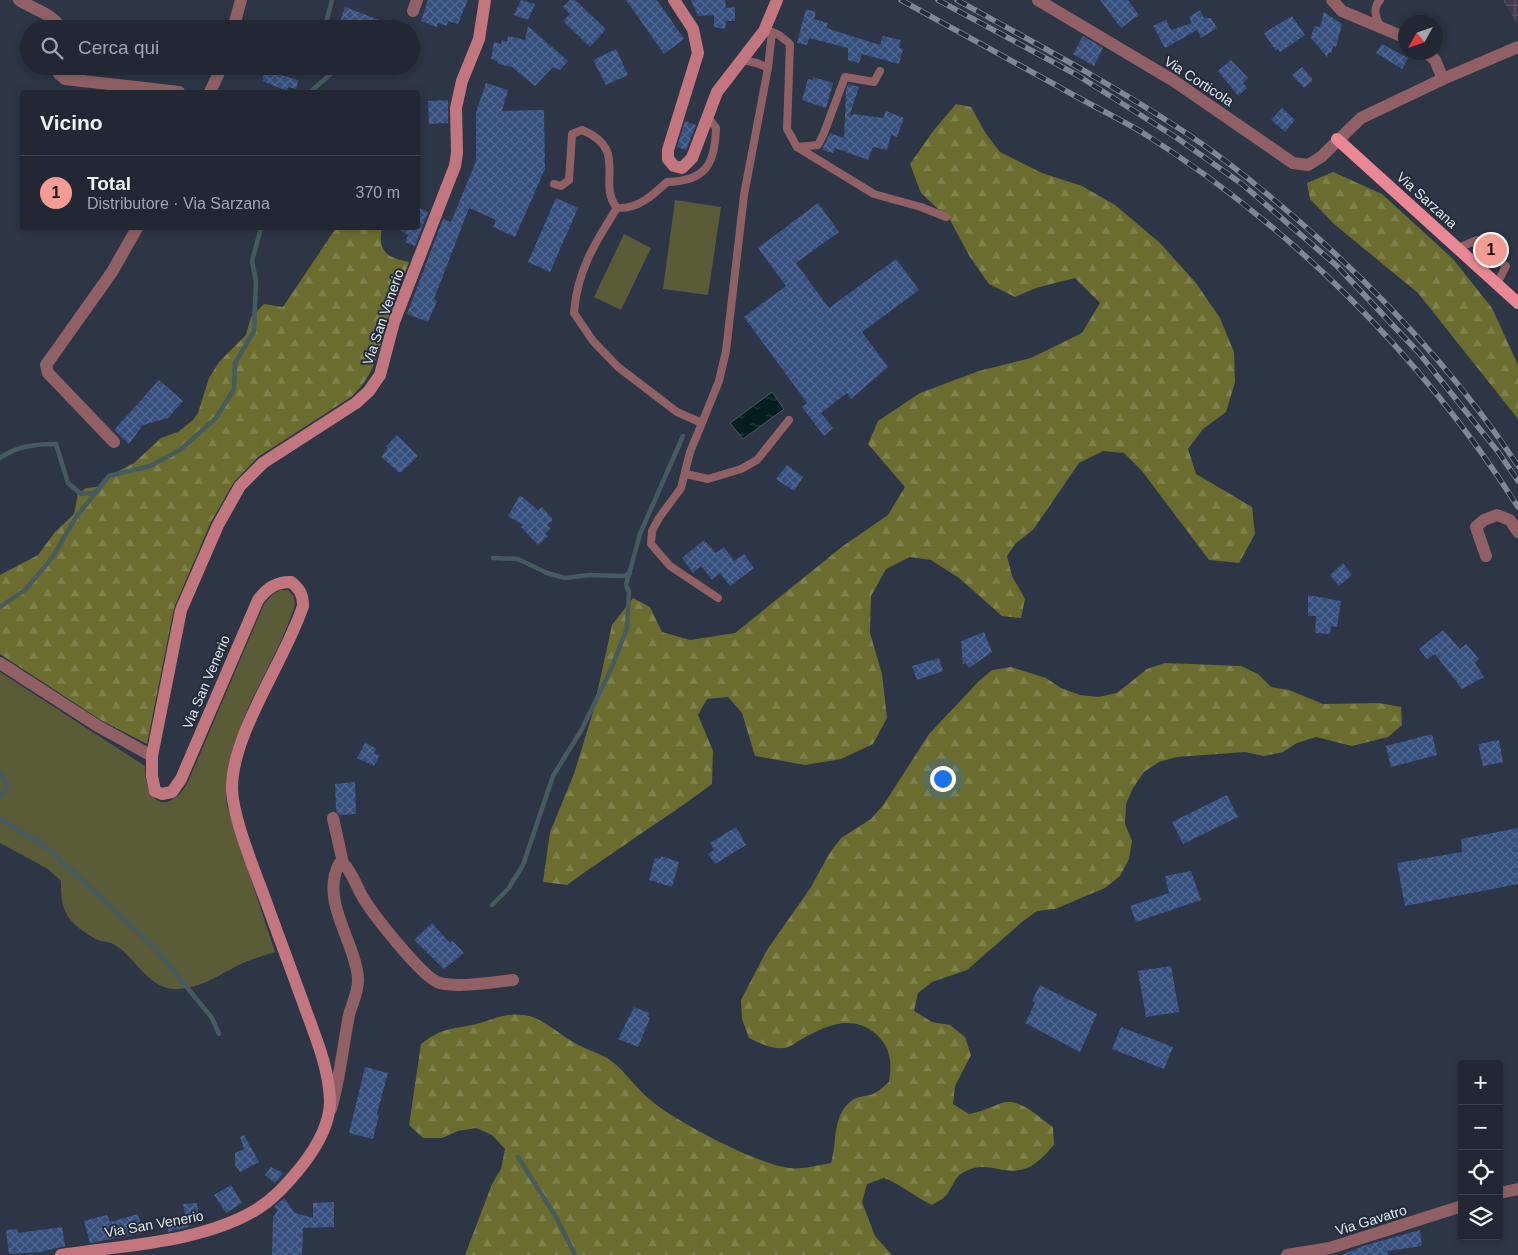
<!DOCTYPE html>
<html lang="it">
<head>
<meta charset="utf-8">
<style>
  :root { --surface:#212834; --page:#2d3440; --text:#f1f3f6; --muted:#a2a6ac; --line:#3e444f; --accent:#f59c92 }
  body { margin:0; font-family:Arial,sans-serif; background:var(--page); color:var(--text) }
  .controls { position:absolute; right:15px; bottom:15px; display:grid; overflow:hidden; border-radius:5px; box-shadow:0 2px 8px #0003 }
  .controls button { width:45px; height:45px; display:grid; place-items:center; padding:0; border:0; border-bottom:1px solid var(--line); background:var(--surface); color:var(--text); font:25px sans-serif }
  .compass { position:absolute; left:1398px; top:15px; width:45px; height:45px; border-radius:50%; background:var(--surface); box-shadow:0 2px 8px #0003; rotate:230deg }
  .you { position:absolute; left:942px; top:778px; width:18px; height:18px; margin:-12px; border:4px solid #fff; border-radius:50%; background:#1a73e8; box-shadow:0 0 0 8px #1a73e833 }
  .badge { display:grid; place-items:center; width:32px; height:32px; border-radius:50%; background:var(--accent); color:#111; font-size:16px; font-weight:700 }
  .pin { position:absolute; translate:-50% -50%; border:2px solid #fff; box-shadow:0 1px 5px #0006 }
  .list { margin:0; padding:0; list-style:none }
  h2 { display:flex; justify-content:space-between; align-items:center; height:65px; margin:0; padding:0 20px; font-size:21px }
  h2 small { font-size:16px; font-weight:400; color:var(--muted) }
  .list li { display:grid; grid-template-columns:32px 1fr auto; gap:15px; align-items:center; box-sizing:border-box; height:75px; padding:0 20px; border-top:1px solid var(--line) }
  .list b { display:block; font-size:19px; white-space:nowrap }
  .list p { margin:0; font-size:16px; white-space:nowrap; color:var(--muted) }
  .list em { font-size:16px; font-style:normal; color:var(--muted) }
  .icon { flex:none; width:28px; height:28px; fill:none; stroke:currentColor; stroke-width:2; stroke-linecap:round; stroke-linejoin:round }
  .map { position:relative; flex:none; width:1518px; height:1255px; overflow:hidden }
  .search { position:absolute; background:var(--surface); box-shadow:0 2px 8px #0003; left:20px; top:20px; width:400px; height:55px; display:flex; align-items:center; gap:12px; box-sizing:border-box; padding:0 18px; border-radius:28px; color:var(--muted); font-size:19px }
  .panel { position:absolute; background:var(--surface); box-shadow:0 2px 8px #0003; left:20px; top:90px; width:400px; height:140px; border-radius:5px }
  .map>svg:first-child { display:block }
</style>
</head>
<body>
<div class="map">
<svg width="1518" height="1255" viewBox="0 0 1518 1255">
  <defs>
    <pattern id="industrial-grid" width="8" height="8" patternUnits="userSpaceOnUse" patternTransform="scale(1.25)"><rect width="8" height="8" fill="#40394a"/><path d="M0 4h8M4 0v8" fill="none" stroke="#5b5665"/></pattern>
    <pattern id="forest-firs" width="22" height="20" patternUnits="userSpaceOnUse" patternTransform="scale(1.25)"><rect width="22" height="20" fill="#6b6d2f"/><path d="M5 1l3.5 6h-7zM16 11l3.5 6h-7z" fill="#80824e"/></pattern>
    <pattern id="water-ripples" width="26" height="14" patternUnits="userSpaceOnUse" patternTransform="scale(1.25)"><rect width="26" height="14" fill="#021e20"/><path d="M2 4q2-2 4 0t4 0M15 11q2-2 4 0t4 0" fill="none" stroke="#273f41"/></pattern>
    <pattern id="building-cross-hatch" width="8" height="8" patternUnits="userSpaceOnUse" patternTransform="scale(1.25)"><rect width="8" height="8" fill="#35507e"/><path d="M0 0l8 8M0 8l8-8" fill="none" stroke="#526991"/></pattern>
  </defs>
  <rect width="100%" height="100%" fill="#2c3646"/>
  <path fill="url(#industrial-grid)" d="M1503 0H1518V21L1516 22Z"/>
  <path fill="#5a5c37" d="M675 200 721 207 708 295 663 289Z
    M624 234 651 248 621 310 594 297Z
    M280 590H288L294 596 295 605C274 672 220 733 227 806L275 952C263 956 250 959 239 965 216 976 203 988 175 989 149 989 135 957 115 945 109 941 102 942 96 939 86 934 73 925 67 915 61 904 61 893 61 881L48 869 0 843V672L145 766C145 802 167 818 188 782L264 604 272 595Z"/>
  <path fill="url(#forest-firs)" d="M956 104 971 107 986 134 1000 152 1042 173 1082 186 1115 205 1160 243 1196 283 1220 318 1234 352 1235 382 1226 412 1203 429 1188 449 1196 474 1252 507 1255 534 1239 563 1209 560 1142 471 1124 453 1103 451 1079 463 1033 530 1016 543 1007 556 1012 576 1025 599 1021 618 1002 616 959 578 931 560 910 557 886 569 871 596 870 633 882 674 887 718 873 744 841 759 805 765 755 756 742 713 728 697 707 699 698 715 713 751 712 784C665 819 615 850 567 885L543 882 550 832 574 774 593 712 612 625 633 598 650 607 662 632 690 640 735 633 843 546 888 515 905 487 868 444 878 421 920 393 979 371 1031 358 1082 333 1100 303 1075 278 1036 288 1015 297 989 284 970 257 950 220 921 193 910 164 934 130Z
    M1333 172 1382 194 1453 259 1492 308 1518 365V419L1418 293 1334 224 1310 199 1307 183Z
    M336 228H382C377 252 388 258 409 262 402 281 394 301 387 321 378 352 376 374 351 397L258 457 234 482 211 522 174 608 147 744 99 719 0 654V575L38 555 55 532 74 514 78 494 86 488 104 486 107 477 134 463 161 438 178 432 193 420 198 413 209 378 219 362 246 335 251 317 264 304 283 307Z
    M1165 663 1241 666 1258 674 1271 687 1289 690 1323 704 1379 703 1401 707 1402 725 1388 737 1352 746 1316 737 1297 743 1283 752 1264 756 1245 752 1177 757 1159 762 1144 772 1133 788 1126 804 1125 824 1132 841 1129 859 1120 876 1105 888 1055 909 1037 911 1022 922 967 970 932 982 918 993 914 1011 932 1022 950 1025 965 1037 971 1055 955 1086 953 1104 969 1114C981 1112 990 1107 1002 1103 1020 1097 1039 1118 1053 1127L1054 1145C1036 1165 1026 1175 998 1169 990 1167 978 1166 971 1169 954 1175 956 1181 948 1193 945 1198 937 1202 932 1205 915 1197 902 1185 884 1178L867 1184 862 1202 875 1236 892 1255H465L492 1184 501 1169 505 1149 492 1135 476 1128 458 1131 442 1138H423L409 1125 421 1044C442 1028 448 1030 472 1025 491 1021 504 1012 524 1015 542 1017 557 1033 573 1042 584 1049 597 1052 607 1058 623 1068 634 1086 648 1098 674 1121 756 1164 790 1168 802 1170 818 1165 831 1163 838 1140 831 1114 854 1099 860 1096 867 1096 873 1094 879 1091 884 1086 889 1082 892 1062 891 1048 876 1034 852 1013 825 1026 802 1039 796 1042 791 1047 785 1048 770 1049 762 1044 749 1038L742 1019 741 1000 767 950 811 887 829 854 841 838 871 819 884 804 929 734 979 681 992 670 1011 667 1046 678 1061 688 1080 695 1098 697 1117 693 1147 669Z"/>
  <path fill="url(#water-ripples)" stroke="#465b5f" d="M772 392 784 409 743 439 730 423Z"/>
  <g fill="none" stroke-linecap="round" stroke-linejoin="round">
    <path stroke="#465b5f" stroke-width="4.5" d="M327 29 325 27 332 0
      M310 92 340 66
      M0 458C17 446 36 444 56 444L68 483 81 494 94 493
      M493 558 518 559 547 573 565 578 589 575 624 576 630 573
      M0 607 25 590 52 558 76 517 109 476 150 466 180 450 216 418 234 389 235 363 254 331 256 281 252 261 261 228
      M0 773 8 785 0 797
      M0 819 46 847 154 947 212 1018 219 1034
      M492 905 508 889 523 865 553 776 582 729 612 667 627 628 629 592 626 585 640 534 683 436
      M518 1157 556 1217 575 1255"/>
  </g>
  <path fill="url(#building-cross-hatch)" d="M428 0H468L458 24 448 21 447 26 438 23 437 27 421 21Z
    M521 0 535 4 528 20 514 15Z
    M570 0H575L606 29 590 47 563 21 570 14 563 7Z
    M626 0H657L684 39 664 54Z
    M691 0H725L726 8 735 7V21H726L725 29 714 27V15L698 16Z
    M1100 0H1128L1139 15 1121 28Z
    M345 7 398 27V29H367L355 24 353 29H349L339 25Z
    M806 9 816 12 814 19 828 23 826 28 880 45 883 36 901 40 899 48 903 49 899 64 862 54 859 63 848 60V48L809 38 807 45 797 43Z
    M1200 10 1204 18H1211L1217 28 1201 38 1197 30 1165 48 1153 26 1166 20 1171 30 1192 23 1189 17Z
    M1324 12 1342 24 1336 47 1333 46 1331 54 1329 52 1327 57 1311 38 1314 26 1320 27Z
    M1292 16 1305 35 1280 52 1278 49 1276 51 1264 33Z
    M528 26 568 61 560 70 553 67 535 86 512 67 498 64V61L491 59 494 42 501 44 502 40 507 42 508 36 525 40Z
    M1083 36 1103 48 1094 66 1073 54Z
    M1382 44 1408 58 1402 69 1376 53Z
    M616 49 628 75 606 85 593 60Z
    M1231 60 1248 78 1243 83 1247 88 1238 96 1218 71Z
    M1302 67 1313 80 1304 88 1292 75Z
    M265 70 298 80 296 89 288 87 287 91 262 81Z
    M813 77 833 83 826 108 802 100 808 79 813 80Z
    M486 83 508 90 502 111 544 110 545 169 515 237 493 227 496 220 469 208 434 299 437 301 428 322 407 314 443 219 451 222 476 161V112Z
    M848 84 859 87 849 117 854 114 883 118 886 111 904 118 897 137 891 135 887 150 873 147 868 160 835 148 833 153 822 150 830 133 844 138 846 90Z
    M448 100V123L429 124 428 101Z
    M1282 108 1295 120 1285 132 1271 120Z
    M685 121 696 125 686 150 677 147Z
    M556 198 578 208 550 272 528 262Z
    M818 203 839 232 796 263 829 308 896 259 919 290 862 332 888 367 851 399 847 393 821 413 833 428 824 436 802 407 807 403 744 317 786 286 758 248Z
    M418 207 428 212 415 246 405 242 408 235 396 228H418Z
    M159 380 183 401 168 418 143 425 129 444 114 430Z
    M397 435 418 456 400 473 381 457 388 448 386 446Z
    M787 465 803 477 794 491 776 479Z
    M520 495 538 510 542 507 553 520 547 525 551 528 545 534 548 536 538 545 521 527 523 525 508 516Z
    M704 540 716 553 724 547 734 561 744 554 754 568 730 586 720 573 712 580 701 566 693 573 682 558Z
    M1343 563 1352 575 1339 586 1330 575Z
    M1308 595 1341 601 1337 627 1331 626 1330 634 1315 633 1316 616H1308Z
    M1443 630 1460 649 1466 644 1479 659 1475 663 1484 677 1462 689 1435 654 1427 659 1419 649Z
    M984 632 992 652 969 668 966 663 963 664 961 641Z
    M939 658 943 671 917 680 912 666Z
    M1432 734 1437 755 1391 767 1386 746Z
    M1499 740 1503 762 1483 766 1478 744Z
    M365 743 376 748 374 754 380 755 374 766 357 758Z
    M355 782 356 814 340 815 336 811 335 784Z
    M1227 795 1238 817 1183 844 1172 822Z
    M736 827 746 845 715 864 708 854 714 850 710 843Z
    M1518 828V884L1405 906 1397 863 1462 852 1461 839Z
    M661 856 679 862 672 887 649 880 655 858 660 859Z
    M1191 871 1201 900 1136 922 1130 906 1169 893 1165 876Z
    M432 923 450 943 453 941 464 953 444 969 414 940Z
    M1171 966 1179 1012 1146 1017 1138 971Z
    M1040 985 1097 1014 1080 1052 1025 1023 1035 1003 1032 1001Z
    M634 1007 649 1013 648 1017 650 1018 638 1047 618 1039Z
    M1121 1027 1173 1047 1164 1069 1112 1049Z
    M365 1067 388 1073 377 1114 379 1115 373 1139 349 1133Z
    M244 1135 259 1162 240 1172 235 1165V1153L244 1149 240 1137Z
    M271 1167 283 1173 275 1183 265 1175Z
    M231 1185 242 1203 226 1213 214 1195Z
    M284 1198 295 1213 313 1218V1203L334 1202V1227L303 1228 302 1255H272L273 1217 278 1210 274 1207Z
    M197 1203 199 1218 187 1220 188 1227 168 1232V1219L185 1215 183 1204Z
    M138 1214 143 1233 90 1243 84 1221 107 1215 110 1222Z
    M62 1227 65 1246 40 1252 9 1254 6 1230 18 1229V1233Z
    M1420 1230 1422 1246 1387 1251 1389 1255H1342L1363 1246Z"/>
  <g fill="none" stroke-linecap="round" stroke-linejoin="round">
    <path stroke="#916065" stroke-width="8" d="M1380 0C1372 9 1376 17 1380 27
      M772 32 779 35 790 44 787 129 797 147 874 194 921 207 946 217
      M742 60 757 63 768 68
      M797 147 818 145 824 133 845 77 874 82 880 71
      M554 184 561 186 569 180 572 134 582 130C630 150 596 182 617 208 638 209 652 196 667 182 706 181 715 164 716 128L708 117
      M617 208C595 243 577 271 574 313L593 341 618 367 677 412 702 423 690 452 681 488 659 518 652 531 651 544 670 566 718 598
      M1458 248 1477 240 1506 266 1497 284
      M702 423 719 381 726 351 744 195 768 68 772 32 764 31
      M686 474 708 479 741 469 757 460 789 420"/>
    <path stroke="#916065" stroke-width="12" d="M19 0C34 10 51 12 62 29
      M1038 0 1174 81 1293 163 1308 165 1321 157 1361 118 1443 79 1518 47
      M1332 0 1342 11 1406 38
      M413 11 417 0
      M233 29 241 0
      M1426 52 1435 60 1443 79
      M57 66 59 74 65 79 179 92
      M210 92 222 66
      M114 442 48 373 46 365 112 272 137 228
      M1486 556 1476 527 1484 520 1497 515 1510 520 1518 532
      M0 663 96 725 152 756
      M333 818 343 863
      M331 1109C340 1078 343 1046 349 1015 352 1004 359 990 358 978 355 941 320 901 339 864L343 863C352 872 356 885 362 896 372 913 423 979 440 983 458 988 494 982 513 980
      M1499 1193 1518 1189
      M1287 1255 1330 1248 1462 1206"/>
    <path stroke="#c4767f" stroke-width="12" d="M674 0 693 29 698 53 668 150V159L674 166 682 168 692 158 717 92 764 31 777 0
      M61 1255C123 1245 199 1243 254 1211 273 1200 287 1184 301 1167 316 1148 330 1125 330 1101 329 1067 315 1036 304 1005 292 972 280 940 268 907 257 876 232 818 232 787 233 731 285 661 303 606 303 595 300 589 291 582 276 582 267 588 258 600L181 779 172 792 162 794 155 791 152 776V756L181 610 218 525 240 486 263 463 356 403 369 391 380 375 394 322 455 166 457 153 456 108 462 81 479 39 485 0"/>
    <path stroke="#eb8793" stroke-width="12" d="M1337 139 1518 303"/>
    <g stroke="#808895" stroke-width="5.5">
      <path id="rail" d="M901 0C954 29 1008 59 1061 88 1087 103 1114 116 1140 131 1291 226 1422 356 1518 507
        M938 0 1077 75 1177 138 1242 184 1337 266 1419 353 1499 453 1518 481
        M957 0C1033 42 1110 83 1183 131 1224 158 1262 189 1299 221 1381 293 1458 375 1518 466"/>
    </g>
    <use href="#rail" stroke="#232c3b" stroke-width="4" stroke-dasharray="11" stroke-linecap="butt"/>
  </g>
  <g text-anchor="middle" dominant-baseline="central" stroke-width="4" stroke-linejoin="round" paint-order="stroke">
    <g font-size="14" fill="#e3e9f3" stroke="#232c3b">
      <text transform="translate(1199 81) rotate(33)">Via Corticola</text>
      <text transform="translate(1427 200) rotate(42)">Via Sarzana</text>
      <text transform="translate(383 317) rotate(-71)">Via San Venerio</text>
      <text transform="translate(206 682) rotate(-67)">Via San Venerio</text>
      <text transform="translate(1371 1220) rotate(-17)">Via Gavatro</text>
      <text transform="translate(154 1224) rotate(-10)">Via San Venerio</text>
    </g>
  </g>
</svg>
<div class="controls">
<button>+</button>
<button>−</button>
<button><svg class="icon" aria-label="locate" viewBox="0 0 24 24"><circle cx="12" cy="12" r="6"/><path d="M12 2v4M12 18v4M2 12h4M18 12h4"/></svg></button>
<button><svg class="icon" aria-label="layers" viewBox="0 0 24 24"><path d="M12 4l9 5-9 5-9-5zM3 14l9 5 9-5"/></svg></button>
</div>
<svg class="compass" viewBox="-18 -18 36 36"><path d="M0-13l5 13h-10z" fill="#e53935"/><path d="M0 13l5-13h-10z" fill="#a2a6ac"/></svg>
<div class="you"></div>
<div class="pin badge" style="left:1491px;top:250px">1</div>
<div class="search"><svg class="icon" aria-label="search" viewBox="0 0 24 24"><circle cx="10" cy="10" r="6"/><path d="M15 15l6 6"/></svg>Cerca qui</div>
<section class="panel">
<h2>Vicino<small></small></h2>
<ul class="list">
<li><span class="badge">1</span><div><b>Total</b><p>Distributore · Via Sarzana</p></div><em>370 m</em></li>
</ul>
</section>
</div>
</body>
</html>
